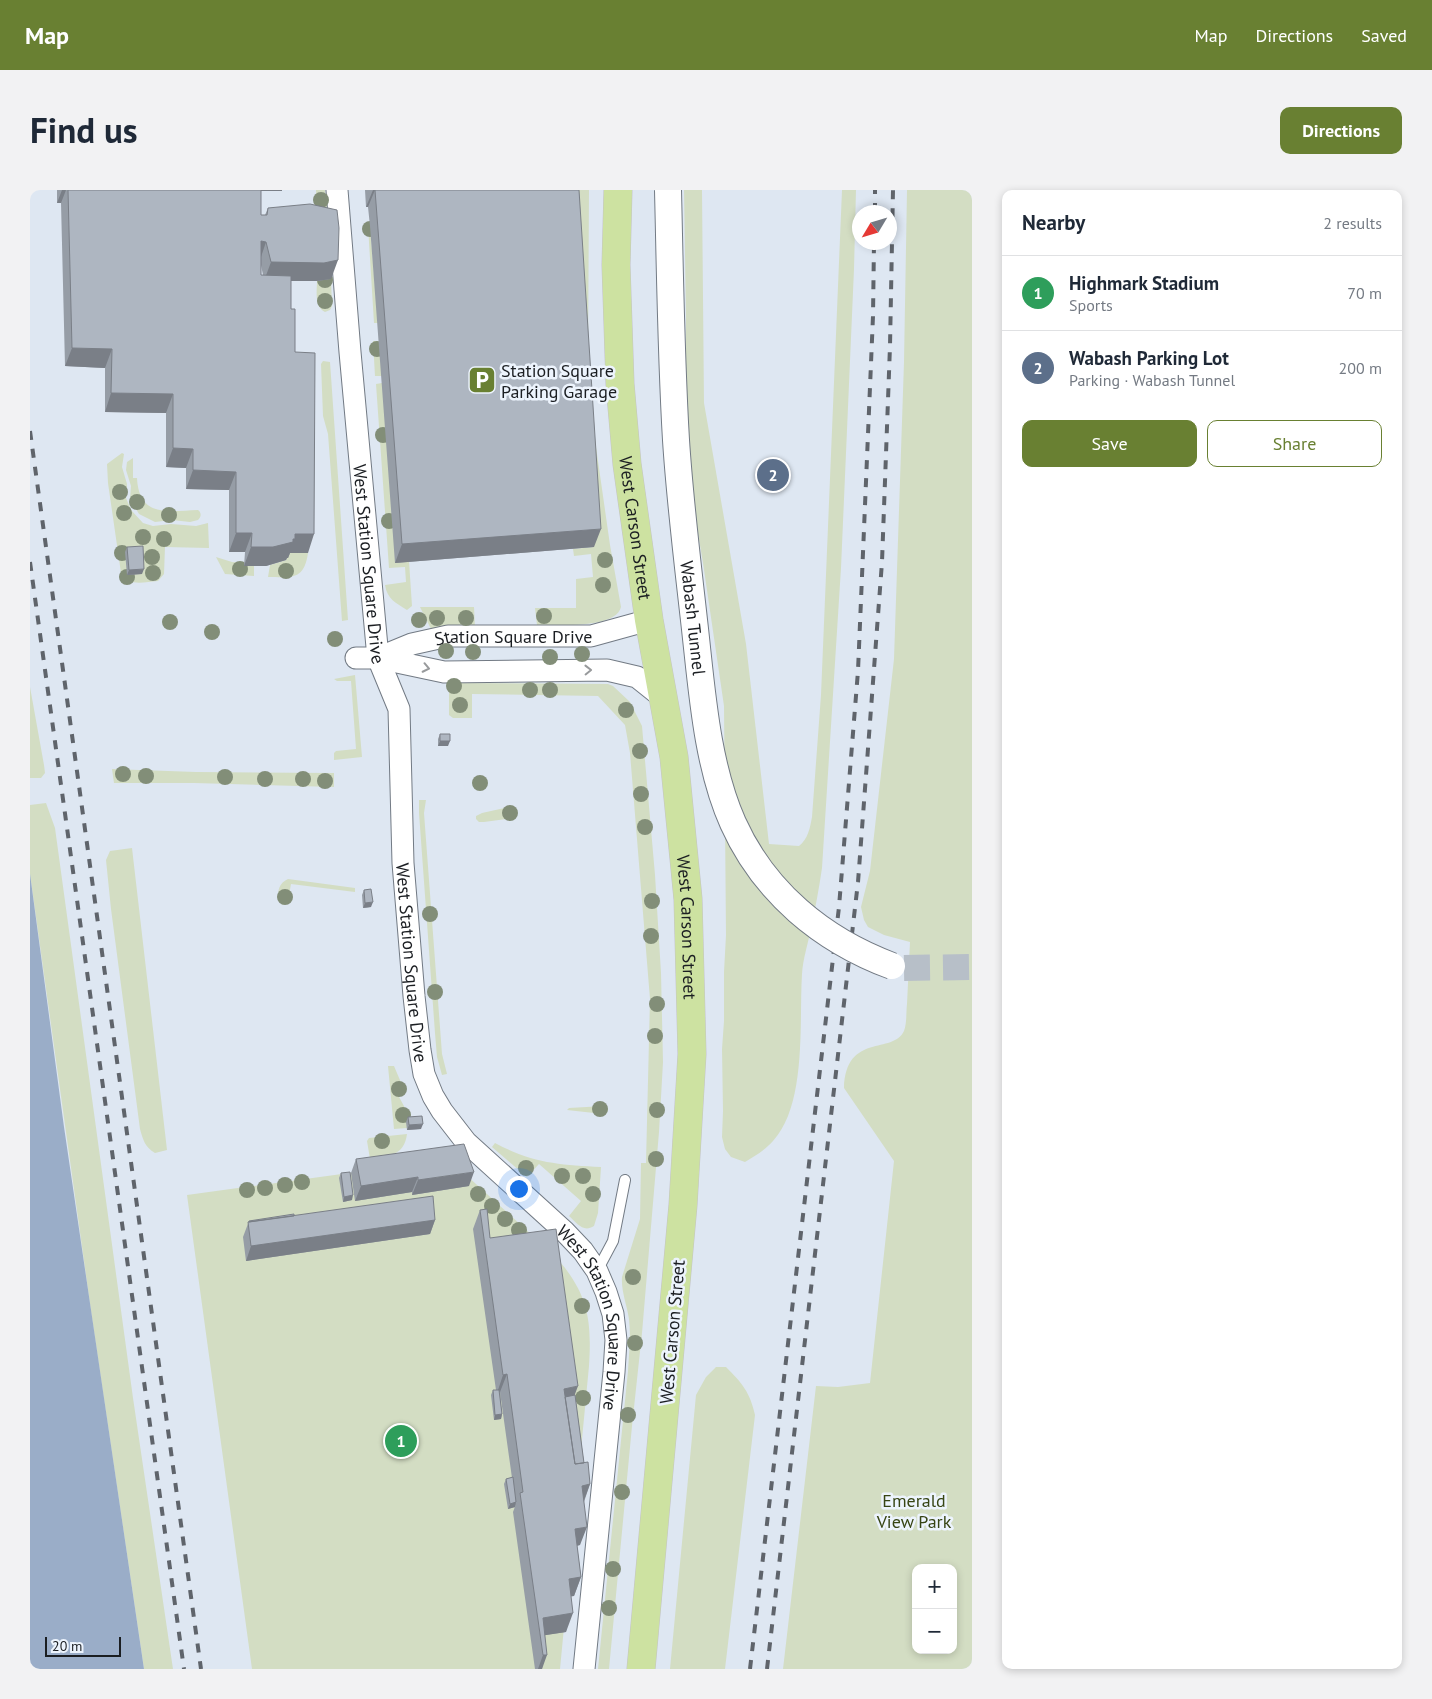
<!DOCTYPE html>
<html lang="en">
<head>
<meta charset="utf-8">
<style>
  :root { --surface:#fff; --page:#f2f2f3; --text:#1f2937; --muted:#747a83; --line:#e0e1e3; --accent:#698032 }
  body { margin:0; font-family:"PT Sans",sans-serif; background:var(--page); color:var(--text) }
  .controls { position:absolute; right:15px; bottom:15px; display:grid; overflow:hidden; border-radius:10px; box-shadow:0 2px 8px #0003 }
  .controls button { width:45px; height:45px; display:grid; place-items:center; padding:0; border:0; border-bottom:1px solid var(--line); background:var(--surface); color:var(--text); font:25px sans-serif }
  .compass { position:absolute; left:822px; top:15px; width:45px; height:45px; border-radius:50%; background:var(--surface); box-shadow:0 2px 8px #0003; rotate:232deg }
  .scale { position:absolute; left:15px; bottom:12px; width:76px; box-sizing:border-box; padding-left:5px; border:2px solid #1b1e22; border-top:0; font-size:14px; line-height:18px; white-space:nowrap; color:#1b1e22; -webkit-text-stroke:4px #edf4fd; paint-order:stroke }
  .you { position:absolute; left:488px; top:998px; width:18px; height:18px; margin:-12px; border:4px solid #fff; border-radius:50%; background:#1a73e8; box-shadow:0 0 0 8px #1a73e833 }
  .badge { display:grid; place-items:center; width:32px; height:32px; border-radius:50%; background:var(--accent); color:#fff; font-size:16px; font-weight:700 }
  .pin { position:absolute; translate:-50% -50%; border:2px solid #fff; box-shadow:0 1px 5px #0006 }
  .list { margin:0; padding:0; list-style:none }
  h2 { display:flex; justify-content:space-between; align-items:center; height:65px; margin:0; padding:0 20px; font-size:21px }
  h2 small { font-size:16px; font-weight:400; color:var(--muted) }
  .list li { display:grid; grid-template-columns:32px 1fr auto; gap:15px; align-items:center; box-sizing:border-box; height:75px; padding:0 20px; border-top:1px solid var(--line) }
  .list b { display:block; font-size:19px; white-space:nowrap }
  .list p { margin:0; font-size:16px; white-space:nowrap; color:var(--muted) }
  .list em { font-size:16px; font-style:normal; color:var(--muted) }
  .actions { display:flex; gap:10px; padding:15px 20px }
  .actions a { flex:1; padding:11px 0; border:1px solid var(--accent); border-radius:10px; text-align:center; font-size:18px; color:var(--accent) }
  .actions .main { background:var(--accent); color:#fff }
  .map { position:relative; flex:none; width:942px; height:1479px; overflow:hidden; border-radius:10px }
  header { display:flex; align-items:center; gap:30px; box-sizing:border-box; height:70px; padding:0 25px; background:var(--accent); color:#fff }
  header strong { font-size:24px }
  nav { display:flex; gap:28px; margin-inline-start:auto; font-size:18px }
  .intro { display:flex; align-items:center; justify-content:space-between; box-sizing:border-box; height:120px; padding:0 30px }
  h1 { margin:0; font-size:35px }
  .button { padding:12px 22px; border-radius:10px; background:var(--accent); color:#fff; font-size:18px; font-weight:700 }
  main { display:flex; gap:30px; padding:0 30px }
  aside { flex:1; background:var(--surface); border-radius:10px; box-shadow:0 2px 8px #0003 }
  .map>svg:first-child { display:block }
</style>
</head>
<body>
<header>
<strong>Map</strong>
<nav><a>Map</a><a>Directions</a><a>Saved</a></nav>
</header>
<div class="intro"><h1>Find us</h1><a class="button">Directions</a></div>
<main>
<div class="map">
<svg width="942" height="1479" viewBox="0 0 942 1479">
  <rect width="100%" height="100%" fill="#dee7f2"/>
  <path fill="#d3ddc3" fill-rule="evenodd" d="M286 0H295L300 39 287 36Z
    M541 0H559L558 169 565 250 580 355 591 417C586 439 525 435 507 435L505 418H546V389L563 387 561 364 544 366 543 359 564 357Z
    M654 0H672L674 213 716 454 739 654 769 656C778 649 780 638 782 627L791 505 812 0H826L824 79 811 378 792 678C789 699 785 719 781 739 778 753 773 769 772 784 769 832 777 914 743 951 735 960 725 966 715 972L701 967 695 959 692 947 693 921 692 859 694 831V782L696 745 694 516 673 373 658 284 655 204 656 127Z
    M877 0H942V1479H753L786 1196 808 1197 840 1193 864 971 814 898C816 842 863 865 874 841 877 833 876 822 877 814 878 793 879 773 880 752L854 745 838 737 834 730 831 717 840 681 864 469 874 172ZM886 1378H923V1460H886Z
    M338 36H340L348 133H344Z
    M301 89 302 116 300 120 295 122C284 117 287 101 287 91Z
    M343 151H349L352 186H345Z
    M293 171 300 172 318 430 312 431 298 244 293 226 291 174Z
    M352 193 379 371 382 416 377 420C366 413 357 409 355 395L376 392 375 377 359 378 346 194Z
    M92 263 94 264 92 277 97 294 96 308 101 320 113 333 123 336 141 334 166 336 178 333 179 358 135 357 134 384 128 391C114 392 98 397 91 383L78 293 77 274Z
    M103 268V288H107C109 328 138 321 168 320 172 323 171 327 168 330L160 332 142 330 125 332 109 324 100 309 101 296 96 280 97 272Z
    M259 363H278C274 391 261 387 238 387L240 375 256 370Z
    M186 367 202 372 215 373 214 376H224V386L195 384Z
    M390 417H444L445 438 402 441Z
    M325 485 332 567 304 570V563L306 561 326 559 321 491H307L304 489Z
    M425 493 578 494 583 496 600 512 612 536 625 685 631 783 633 872 629 942 612 1143 602 1236 579 1479H568L598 1181C599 1164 601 1146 599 1129 597 1115 591 1101 592 1087L610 1029 611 973H616L620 809 600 563 595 535 568 506 442 504V528H423L419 525V499L421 495Z
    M0 497 14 575 15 583 11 588H0Z
    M82 579 166 582 304 583V597L164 593H84Z
    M389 610H396L394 623 412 864 417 884 412 885 407 867 405 843 389 623Z
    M16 613 25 638 103 1208 143 1479H114L61 1121 0 684V615Z
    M479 617 484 618 487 621V625L484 628 454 632H449L446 629V626L452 623Z
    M102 658 137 960 125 963C115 957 113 950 110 939L81 719 76 670 80 661Z
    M258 689 325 698V702L261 694 258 711 253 715 248 708C248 700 249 693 258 689Z
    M358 876H364L375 902 368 905 382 931 377 938 364 939Z
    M574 916 578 918V921L573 924 537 920 539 918Z
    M377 944C374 967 358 965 340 969L337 951 339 948Z
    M465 953C502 973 530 975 571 977L568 1023 564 1036C553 1043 547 1033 539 1026L551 1011 509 974 497 987 462 957Z
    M429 968 435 984 525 1066C558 1103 562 1129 559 1176L530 1479H222L157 1005Z
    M686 1177H696C712 1193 720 1202 725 1225L695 1479H640L666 1205 676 1187Z"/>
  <path fill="#9aadc8" d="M0 684 34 937 114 1479H0Z"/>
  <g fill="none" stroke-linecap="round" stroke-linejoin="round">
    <path stroke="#b7bfc8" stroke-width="26" stroke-dasharray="26 13" stroke-linecap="butt" d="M874 778 942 777"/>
    <g stroke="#727a84" stroke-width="12">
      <path id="service" d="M567 1081 583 1051 595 990"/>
    </g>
    <g stroke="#727a84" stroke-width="23">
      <g id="minor">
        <path id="s1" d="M307 0 320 162 348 468 369 519 373 673 384 806 390 860 394 884 403 906 412 921 436 952 534 1041 553 1061 567 1081 576 1102 583 1124 586 1150 584 1182 554 1479"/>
        <path d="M326 468H348L414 482 577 480 607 487 632 507"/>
        <path id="s2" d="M348 468 382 454 418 446H561L619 430"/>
      </g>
    </g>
    <g stroke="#c4c4c6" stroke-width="29">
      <g id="primary">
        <path id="s3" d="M588 0 586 75 590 194 597 274 619 430 644 567 658 709 662 864 653 1015 611 1479"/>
      </g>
    </g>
    <use href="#service" stroke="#fff" stroke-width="10"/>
    <use href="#minor" stroke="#fff" stroke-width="21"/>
    <use href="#primary" stroke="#cde2a1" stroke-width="28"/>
    <path stroke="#5f646b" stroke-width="4" stroke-dasharray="9 9" stroke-linecap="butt" d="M845 22V0
      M0 241 171 1479
      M0 372 154 1479
      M720 1479 809 717 828 481 843 126 844 52
      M737 1479 828 692 852 372 860 156 863 0"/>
    <g stroke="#727a84" stroke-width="28" stroke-linecap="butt">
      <g id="tertiary-bridge">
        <path id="s4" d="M638 0C640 83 641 167 646 250 650 313 658 376 665 439 672 502 677 575 703 633 734 702 792 750 862 776"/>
      </g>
    </g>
    <use href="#tertiary-bridge" stroke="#fff" stroke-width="26"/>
  </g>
  <g fill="#828e78">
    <circle cx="291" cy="10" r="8"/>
    <circle cx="340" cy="39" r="8"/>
    <circle cx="295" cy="90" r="8"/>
    <circle cx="295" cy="111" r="8"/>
    <circle cx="347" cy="159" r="8"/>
    <circle cx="353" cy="245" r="8"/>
    <circle cx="90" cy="302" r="8"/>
    <circle cx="107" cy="312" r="8"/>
    <circle cx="94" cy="323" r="8"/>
    <circle cx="139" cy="325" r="8"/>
    <circle cx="359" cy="331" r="8"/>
    <circle cx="113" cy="347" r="8"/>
    <circle cx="134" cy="349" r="8"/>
    <circle cx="92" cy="363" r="8"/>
    <circle cx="122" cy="367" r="8"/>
    <circle cx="575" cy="370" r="8"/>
    <circle cx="210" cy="379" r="8"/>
    <circle cx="256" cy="381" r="8"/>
    <circle cx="123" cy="383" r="8"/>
    <circle cx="97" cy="387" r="8"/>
    <circle cx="573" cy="395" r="8"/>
    <circle cx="514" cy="426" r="8"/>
    <circle cx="407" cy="428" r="8"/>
    <circle cx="436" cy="428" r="8"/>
    <circle cx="389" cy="430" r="8"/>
    <circle cx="140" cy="432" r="8"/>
    <circle cx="182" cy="442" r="8"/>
    <circle cx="305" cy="449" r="8"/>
    <circle cx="416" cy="461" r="8"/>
    <circle cx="443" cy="462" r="8"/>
    <circle cx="552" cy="464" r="8"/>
    <circle cx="520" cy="467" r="8"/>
    <circle cx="424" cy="496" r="8"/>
    <circle cx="500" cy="500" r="8"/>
    <circle cx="520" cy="500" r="8"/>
    <circle cx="430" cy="515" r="8"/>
    <circle cx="596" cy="520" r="8"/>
    <circle cx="610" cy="561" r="8"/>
    <circle cx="93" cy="584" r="8"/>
    <circle cx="116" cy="586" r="8"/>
    <circle cx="195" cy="587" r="8"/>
    <circle cx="235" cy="589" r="8"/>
    <circle cx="273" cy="589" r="8"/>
    <circle cx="295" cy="591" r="8"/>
    <circle cx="450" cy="593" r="8"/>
    <circle cx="611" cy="604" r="8"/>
    <circle cx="480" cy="623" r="8"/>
    <circle cx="615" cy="637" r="8"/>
    <circle cx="255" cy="707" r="8"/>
    <circle cx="622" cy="711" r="8"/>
    <circle cx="400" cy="724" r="8"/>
    <circle cx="621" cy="746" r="8"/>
    <circle cx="405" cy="802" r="8"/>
    <circle cx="627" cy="814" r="8"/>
    <circle cx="625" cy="846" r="8"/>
    <circle cx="369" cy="899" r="8"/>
    <circle cx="570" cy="919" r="8"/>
    <circle cx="627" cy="920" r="8"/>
    <circle cx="373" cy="925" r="8"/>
    <circle cx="352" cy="951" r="8"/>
    <circle cx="626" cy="969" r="8"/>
    <circle cx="496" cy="978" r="8"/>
    <circle cx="532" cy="986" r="8"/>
    <circle cx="553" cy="986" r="8"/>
    <circle cx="272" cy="992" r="8"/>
    <circle cx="255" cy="995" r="8"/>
    <circle cx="235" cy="998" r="8"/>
    <circle cx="217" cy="1000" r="8"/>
    <circle cx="448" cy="1004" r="8"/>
    <circle cx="563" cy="1004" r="8"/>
    <circle cx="462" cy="1016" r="8"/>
    <circle cx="475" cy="1029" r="8"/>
    <circle cx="489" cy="1040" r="8"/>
    <circle cx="603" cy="1087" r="8"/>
    <circle cx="552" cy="1116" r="8"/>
    <circle cx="605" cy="1153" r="8"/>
    <circle cx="553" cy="1208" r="8"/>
    <circle cx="598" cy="1225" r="8"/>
    <circle cx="592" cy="1302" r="8"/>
    <circle cx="583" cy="1379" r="8"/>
    <circle cx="579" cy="1418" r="8"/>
  </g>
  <path fill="#969da6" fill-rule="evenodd" d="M27 0H252V1H231V25H235L238 18 301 89 287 91H261V119L265 162 278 363H260L258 368H257L256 370 236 376H214L215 362H199V300L156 299V278L136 277V223L75 222V178L35 176 31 13H27ZM231 75 233 85H231Z
    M335 0H549L564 357 365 373 340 36 338 17H336Z
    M97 357 112 384 97 385 95 362Z
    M410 544 418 556H408V549Z
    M334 700 341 717 333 718 332 705Z
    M378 927 391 939 377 940 376 932Z
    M326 969 439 996 382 1005V1002L325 1011 321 983Z
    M311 983 322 1010 313 1012 309 988Z
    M450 1020 460 1048 545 1205 554 1273 560 1294 554 1312 550 1355 547 1356 551 1387 544 1406H541L536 1442 515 1445 512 1479H505L483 1322 486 1314 485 1317 478 1319 474 1294 476 1289 482 1288 470 1202 472 1224 471 1229 464 1230 461 1205 463 1200H466L443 1039Z
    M264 1026 405 1030 400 1044 216 1071 213 1047 219 1031Z"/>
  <path fill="#7a7f87" d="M32 0H36L31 13H27Z
    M225 0H252V1H224Z
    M343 0H345L338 17H336Z
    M231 51 236 52 230 70Z
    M308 70 301 89 287 91H234L241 72Z
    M42 158 82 159 75 178 35 176Z
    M81 203 143 204 136 223 75 222Z
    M143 258 163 259 156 278 136 277Z
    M163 280 206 282 199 300 156 299Z
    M571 339 564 357 365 373 372 354Z
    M206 343H222L215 362H199Z
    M265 344H284L278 363H260L258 368H257L256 370 236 376H214L221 357Z
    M114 379 112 384 97 385 99 380Z
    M410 551H420L418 556H408Z
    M343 712 341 717 333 718 335 713Z
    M393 934 391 939 377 940 379 935Z
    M444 982 439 996 382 1005 388 990Z
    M388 987 382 1002 325 1011 331 996Z
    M323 1005 322 1010 313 1012 314 1007Z
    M405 1030 400 1044 216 1071 221 1056Z
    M477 1184 470 1202 467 1203 473 1185Z
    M548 1196 541 1215 532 1217 534 1199Z
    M472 1224 471 1229 464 1230 465 1225Z
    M560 1294 553 1313 552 1296Z
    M486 1312 485 1317 478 1319 480 1314Z
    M557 1337 550 1355 538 1357 545 1339Z
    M551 1387 544 1406 532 1408 539 1389Z
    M543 1423 536 1442 510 1446 513 1428Z
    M513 1465H517L512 1479H508Z"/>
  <path fill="#aeb6c1" stroke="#7a7f87" d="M38 0H231V25H237L238 18 280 14 307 20 309 38 308 70 294 73 241 72 236 52 231 51V85L261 86V119H265V162L285 163 284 344H265V349H263V352L243 357H221L222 343H206V282L163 280V259L143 258V204L81 203 82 159 42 158Z
    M345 0H549L571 339 372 354Z
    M113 356 114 379 99 380 97 357Z
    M410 544H420V551H410Z
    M341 699 343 712 335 713 334 700Z
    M392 926 393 934 379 935 378 927Z
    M434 954 444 982 388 990V987L331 996 326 969Z
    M320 982 323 1005 314 1007 311 983Z
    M403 1006 405 1030 221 1056 218 1032Z
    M457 1019 460 1048 526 1039 548 1196 534 1199 545 1274 558 1272 560 1294 552 1296 557 1337 545 1339 551 1387 539 1389 543 1423 513 1428 517 1465H513L490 1303 493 1302 477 1184 473 1185 450 1020Z
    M264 1024V1026L219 1032V1031Z
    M463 1200H469L472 1224 465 1225Z
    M545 1205 554 1273 545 1274 535 1207Z
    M483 1287 486 1312 480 1314 476 1289Z"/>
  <defs><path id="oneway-chevron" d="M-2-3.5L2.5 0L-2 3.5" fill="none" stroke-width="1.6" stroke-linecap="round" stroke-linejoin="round" transform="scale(1.25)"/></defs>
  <g stroke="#989a9c">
    <use href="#oneway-chevron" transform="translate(396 478) rotate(12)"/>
    <use href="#oneway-chevron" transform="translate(558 480) rotate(-1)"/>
  </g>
  <defs>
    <g id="parking-square" transform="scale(1.4375)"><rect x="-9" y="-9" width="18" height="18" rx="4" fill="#698032" stroke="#edf4fd"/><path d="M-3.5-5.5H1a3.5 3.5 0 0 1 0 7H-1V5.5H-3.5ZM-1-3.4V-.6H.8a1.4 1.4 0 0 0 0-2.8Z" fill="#fff"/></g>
  </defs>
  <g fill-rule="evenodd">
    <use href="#parking-square" x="452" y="190"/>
  </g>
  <g text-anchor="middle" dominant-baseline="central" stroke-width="5" stroke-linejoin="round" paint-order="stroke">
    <g font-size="18" fill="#1b1e22" stroke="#edf4fd" text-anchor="start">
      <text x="471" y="180">Station Square<tspan x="471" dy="21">Parking Garage</tspan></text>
    </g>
    <g font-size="18" fill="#1b1e22" stroke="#edf4fd">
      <text stroke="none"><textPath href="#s3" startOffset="339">West Carson Street</textPath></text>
      <text stroke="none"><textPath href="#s1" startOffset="375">West Station Square Drive</textPath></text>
      <text stroke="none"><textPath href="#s4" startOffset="429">Wabash Tunnel</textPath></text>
      <text stroke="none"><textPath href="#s2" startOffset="139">Station Square Drive</textPath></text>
      <text stroke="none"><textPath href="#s3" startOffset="742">West Carson Street</textPath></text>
      <text stroke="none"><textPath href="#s1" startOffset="779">West Station Square Drive</textPath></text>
      <text stroke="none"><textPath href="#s1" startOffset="1199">West Station Square Drive</textPath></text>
      <text transform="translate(642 1142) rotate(-85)">West Carson Street</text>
    </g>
    <g font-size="18" fill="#374514" stroke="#edf4fd">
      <text x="884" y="1310">Emerald<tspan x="884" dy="21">View Park</tspan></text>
    </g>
  </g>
</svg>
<div class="controls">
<button>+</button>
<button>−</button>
</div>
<svg class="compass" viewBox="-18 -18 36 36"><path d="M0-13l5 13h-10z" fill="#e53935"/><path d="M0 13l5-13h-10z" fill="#747a83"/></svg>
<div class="scale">20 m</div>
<div class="you"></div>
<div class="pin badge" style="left:371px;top:1251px;background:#2e9e5b">1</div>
<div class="pin badge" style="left:743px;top:285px;background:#5c6f8a">2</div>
</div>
<aside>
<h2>Nearby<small>2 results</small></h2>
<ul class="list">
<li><span class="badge" style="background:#2e9e5b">1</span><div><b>Highmark Stadium</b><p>Sports</p></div><em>70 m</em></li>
<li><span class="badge" style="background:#5c6f8a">2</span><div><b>Wabash Parking Lot</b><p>Parking · Wabash Tunnel</p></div><em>200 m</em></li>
</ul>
<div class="actions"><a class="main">Save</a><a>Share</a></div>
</aside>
</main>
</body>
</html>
